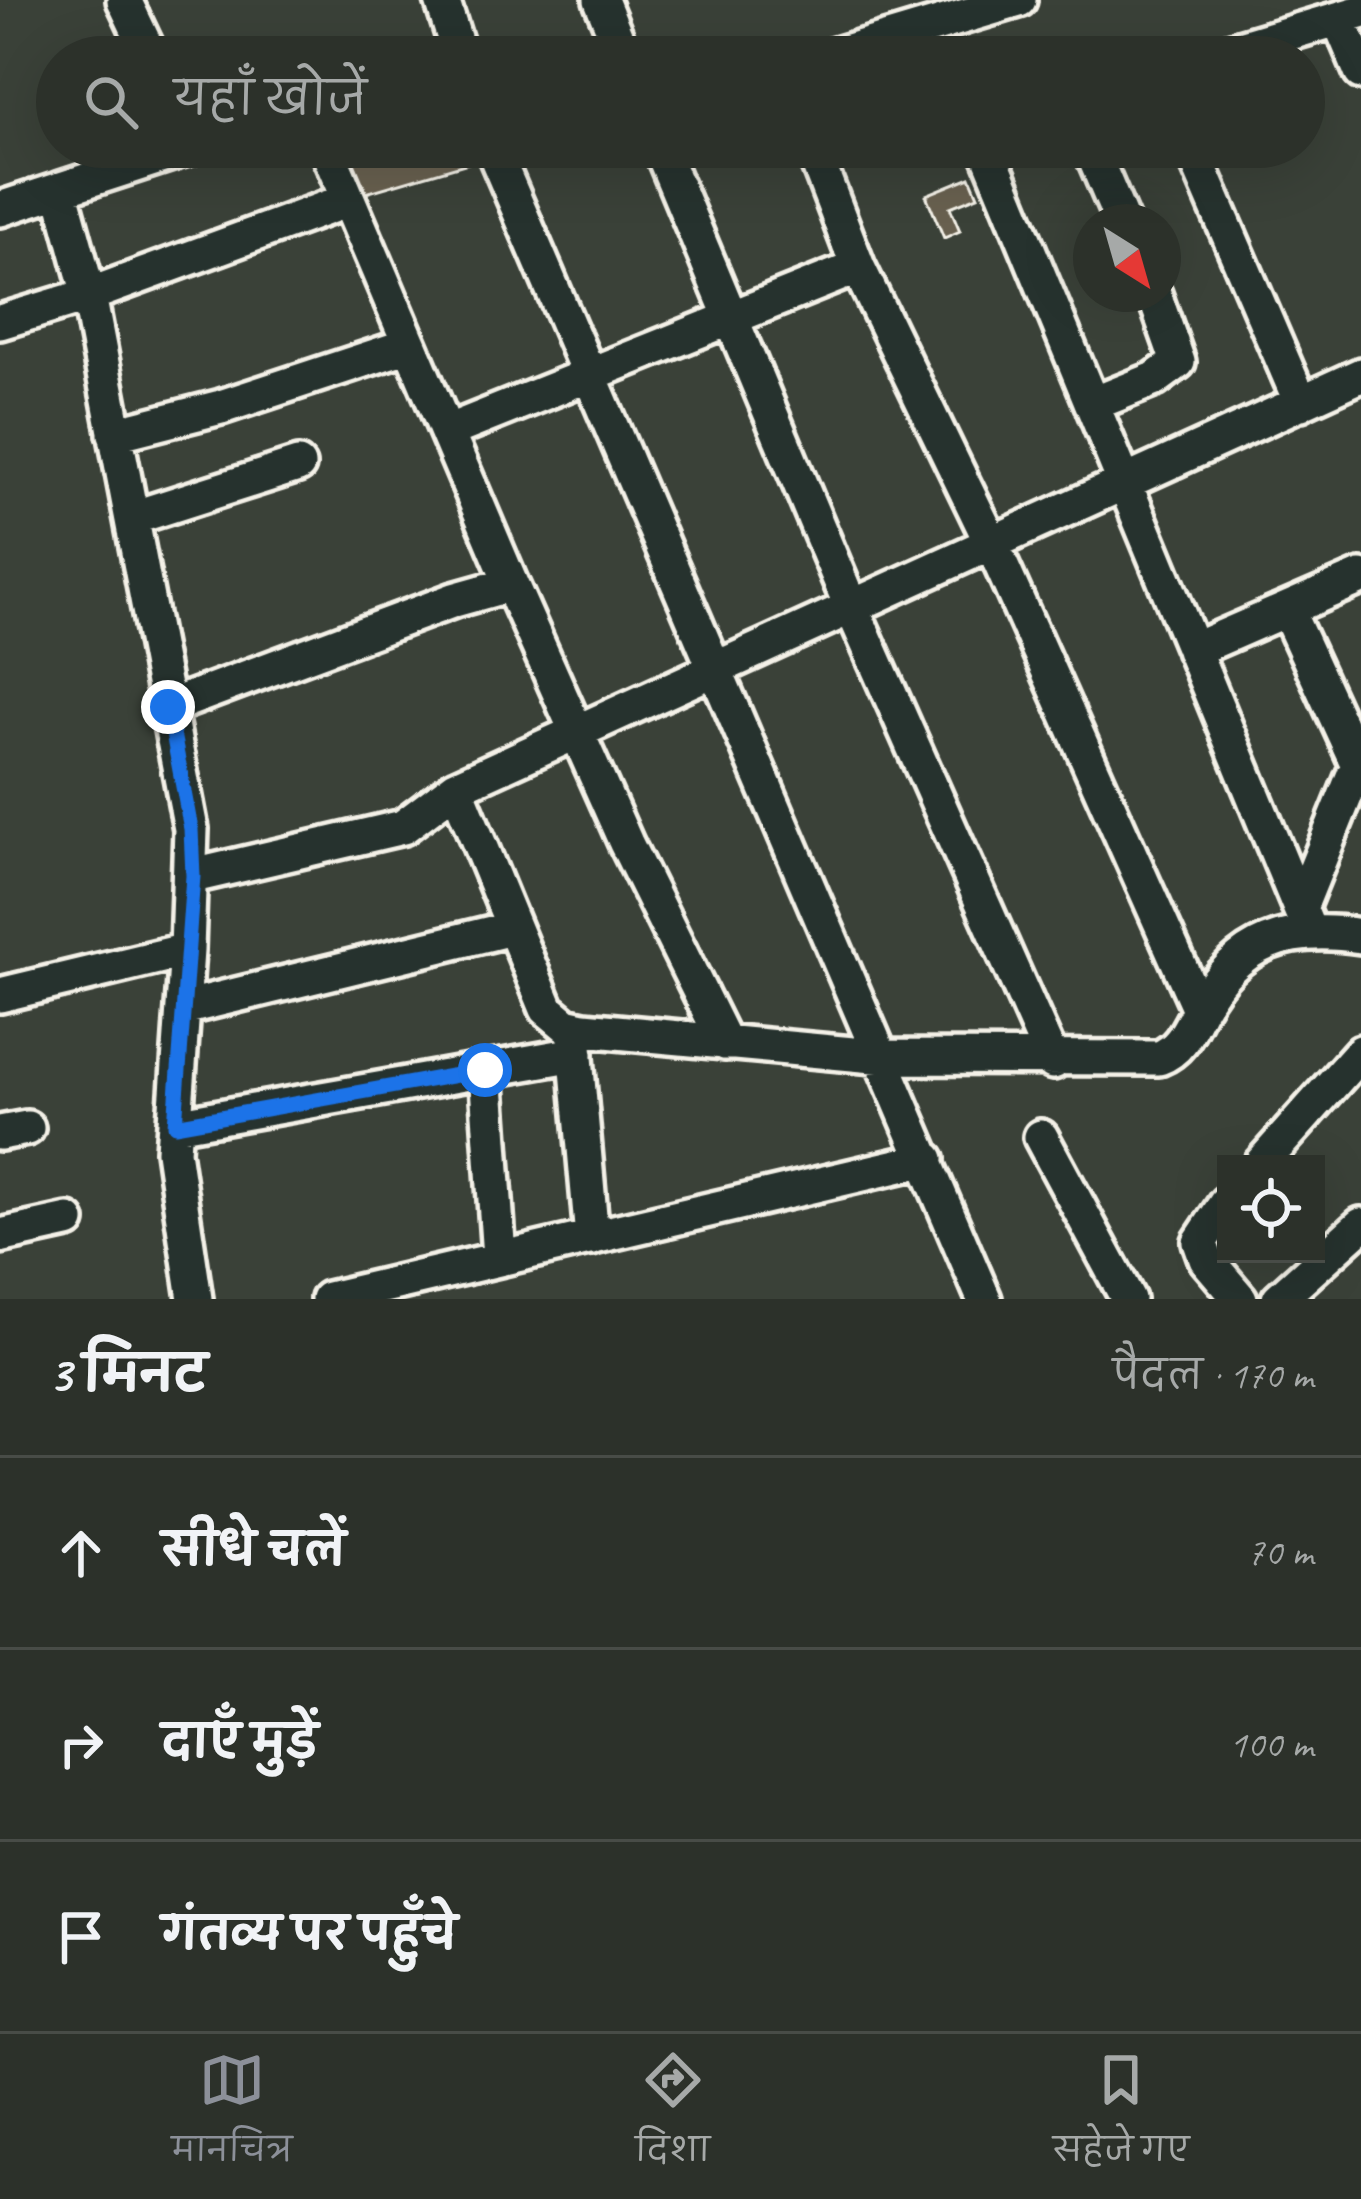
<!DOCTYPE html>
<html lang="hi">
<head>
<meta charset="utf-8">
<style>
  :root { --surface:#2c312a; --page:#383d36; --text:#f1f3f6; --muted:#a6a9a8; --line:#484c47; --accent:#8c9099 }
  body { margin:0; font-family:Caveat,"Playpen Sans Deva",sans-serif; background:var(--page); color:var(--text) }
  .controls { position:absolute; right:36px; bottom:36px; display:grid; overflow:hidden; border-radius:0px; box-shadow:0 12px 48px #0002 }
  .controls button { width:108px; height:108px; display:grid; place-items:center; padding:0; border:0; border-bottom:3px solid var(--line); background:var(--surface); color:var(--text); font:60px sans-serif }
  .compass { position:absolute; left:1073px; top:204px; width:108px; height:108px; border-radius:50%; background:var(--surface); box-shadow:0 12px 48px #0002; rotate:143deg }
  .stop { position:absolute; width:36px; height:36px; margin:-27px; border:9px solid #1a73e8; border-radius:50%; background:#fff }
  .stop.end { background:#1a73e8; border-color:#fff; box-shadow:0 3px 12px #0008 }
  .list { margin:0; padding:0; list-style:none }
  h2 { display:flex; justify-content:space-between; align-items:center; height:156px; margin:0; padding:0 48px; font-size:51px }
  h2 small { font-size:39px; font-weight:400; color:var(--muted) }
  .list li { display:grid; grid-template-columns:78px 1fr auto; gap:36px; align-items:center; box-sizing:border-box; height:192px; padding:0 48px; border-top:3px solid var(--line) }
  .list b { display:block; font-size:45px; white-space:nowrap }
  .list em { font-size:39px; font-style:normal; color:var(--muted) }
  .icon { flex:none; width:66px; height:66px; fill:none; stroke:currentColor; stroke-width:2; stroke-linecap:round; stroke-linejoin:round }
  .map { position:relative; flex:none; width:1361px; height:1299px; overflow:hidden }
  .search { position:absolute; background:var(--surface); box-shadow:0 12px 48px #0002; left:36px; right:36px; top:36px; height:132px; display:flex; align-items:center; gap:30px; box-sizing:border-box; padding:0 42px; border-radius:66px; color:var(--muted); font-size:45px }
  .sheet { height:732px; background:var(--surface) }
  nav { display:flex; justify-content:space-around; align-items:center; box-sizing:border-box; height:168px; border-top:3px solid var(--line); background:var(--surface); font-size:33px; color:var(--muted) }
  nav a { display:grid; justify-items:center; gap:6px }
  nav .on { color:var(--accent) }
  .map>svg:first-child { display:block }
</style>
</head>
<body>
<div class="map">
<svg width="1361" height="1299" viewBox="0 0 1361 1299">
  <rect width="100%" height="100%" fill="#3a4138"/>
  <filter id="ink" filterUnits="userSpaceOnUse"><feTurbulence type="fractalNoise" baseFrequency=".00833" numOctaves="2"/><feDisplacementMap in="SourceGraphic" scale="24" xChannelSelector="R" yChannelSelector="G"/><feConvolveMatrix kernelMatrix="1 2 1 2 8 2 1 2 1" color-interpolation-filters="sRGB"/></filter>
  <g filter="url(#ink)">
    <path fill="#676150" stroke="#f4f1e8" stroke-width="3" d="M342 147H479L482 159 356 196Z
      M970 177 978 196 950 207 960 231 944 238 926 195Z"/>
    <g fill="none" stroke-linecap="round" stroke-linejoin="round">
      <g stroke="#f4f1e8" stroke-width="42">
        <path id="street" d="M124 0 151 57
          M442 0 460 57
          M601 0 624 57
          M1339 20 1361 72
          M828 57 1019 0
          M1209 57 1361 12
          M492 147 984 1299
          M660 147 850 604 1053 1062
          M812 147 858 267 991 542 1199 1009
          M986 147 1308 928
          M1090 147 1122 222
          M1191 147 1301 403
          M60 189 89 295 348 200
          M0 209 190 147
          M0 322 89 295 191 829 187 950
          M1093 404 1155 379 1178 362 1154 294
          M449 431 858 267
          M115 434 221 407 409 345
          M132 518 298 465
          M511 584 626 843 725 1043
          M1287 610 1358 765
          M1193 650 1361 577
          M168 707 454 600 511 584 326 147
          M456 787 547 1009 566 1025 584 1029 885 1057 1159 1058C1182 1049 1189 1028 1200 1008 1238 940 1288 925 1361 936
          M193 876 403 827 456 787 1361 375
          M1300 908 1361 757
          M0 995 187 950 173 1151 195 1299
          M183 1008 512 928
          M574 1035 592 1238
          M486 1070 499 1257
          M175 1125 576 1054
          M0 1133 27 1128
          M1041 1137 1128 1299
          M1261 1164 1361 1052
          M1226 1203 1200 1242 1206 1259 1240 1299
          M0 1236 68 1221
          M328 1299 927 1159
          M1279 1299 1361 1225"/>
      </g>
      <use href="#street" stroke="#26332d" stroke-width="33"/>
    </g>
  </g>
  <g fill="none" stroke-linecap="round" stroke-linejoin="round" filter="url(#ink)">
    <path stroke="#1a73e8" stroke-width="15" d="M168 707 191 829 193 876 175 1125 485 1070"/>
  </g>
</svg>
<div class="controls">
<button><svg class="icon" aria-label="locate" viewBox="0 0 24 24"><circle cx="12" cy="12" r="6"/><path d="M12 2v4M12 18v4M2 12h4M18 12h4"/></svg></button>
</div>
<svg class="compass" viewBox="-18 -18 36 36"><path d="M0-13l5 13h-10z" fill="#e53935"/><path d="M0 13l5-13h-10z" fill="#a6a9a8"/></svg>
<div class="stop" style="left:485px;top:1070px"></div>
<div class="stop end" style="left:168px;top:707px"></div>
<div class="search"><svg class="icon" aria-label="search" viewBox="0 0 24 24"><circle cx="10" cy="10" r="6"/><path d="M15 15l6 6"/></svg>यहाँ खोजें</div>
</div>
<section class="sheet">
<h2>3 मिनट<small>पैदल · 170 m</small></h2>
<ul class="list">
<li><svg class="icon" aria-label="ahead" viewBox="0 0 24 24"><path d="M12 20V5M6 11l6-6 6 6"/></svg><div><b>सीधे चलें</b></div><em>70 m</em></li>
<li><svg class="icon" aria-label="right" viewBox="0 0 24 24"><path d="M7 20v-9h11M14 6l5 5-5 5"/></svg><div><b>दाएँ मुड़ें</b></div><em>100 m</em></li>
<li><svg class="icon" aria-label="arrive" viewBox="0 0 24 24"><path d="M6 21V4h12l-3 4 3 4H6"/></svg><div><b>गंतव्य पर पहुँचे</b></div></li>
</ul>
</section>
<nav>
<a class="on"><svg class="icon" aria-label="map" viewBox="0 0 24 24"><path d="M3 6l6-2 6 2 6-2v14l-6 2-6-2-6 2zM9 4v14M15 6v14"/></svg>मानचित्र</a>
<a><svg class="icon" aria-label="directions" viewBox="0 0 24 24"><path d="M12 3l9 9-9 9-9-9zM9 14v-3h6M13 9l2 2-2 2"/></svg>दिशा</a>
<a><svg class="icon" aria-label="saved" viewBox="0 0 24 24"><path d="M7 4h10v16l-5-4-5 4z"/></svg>सहेजे गए</a>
</nav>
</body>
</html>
